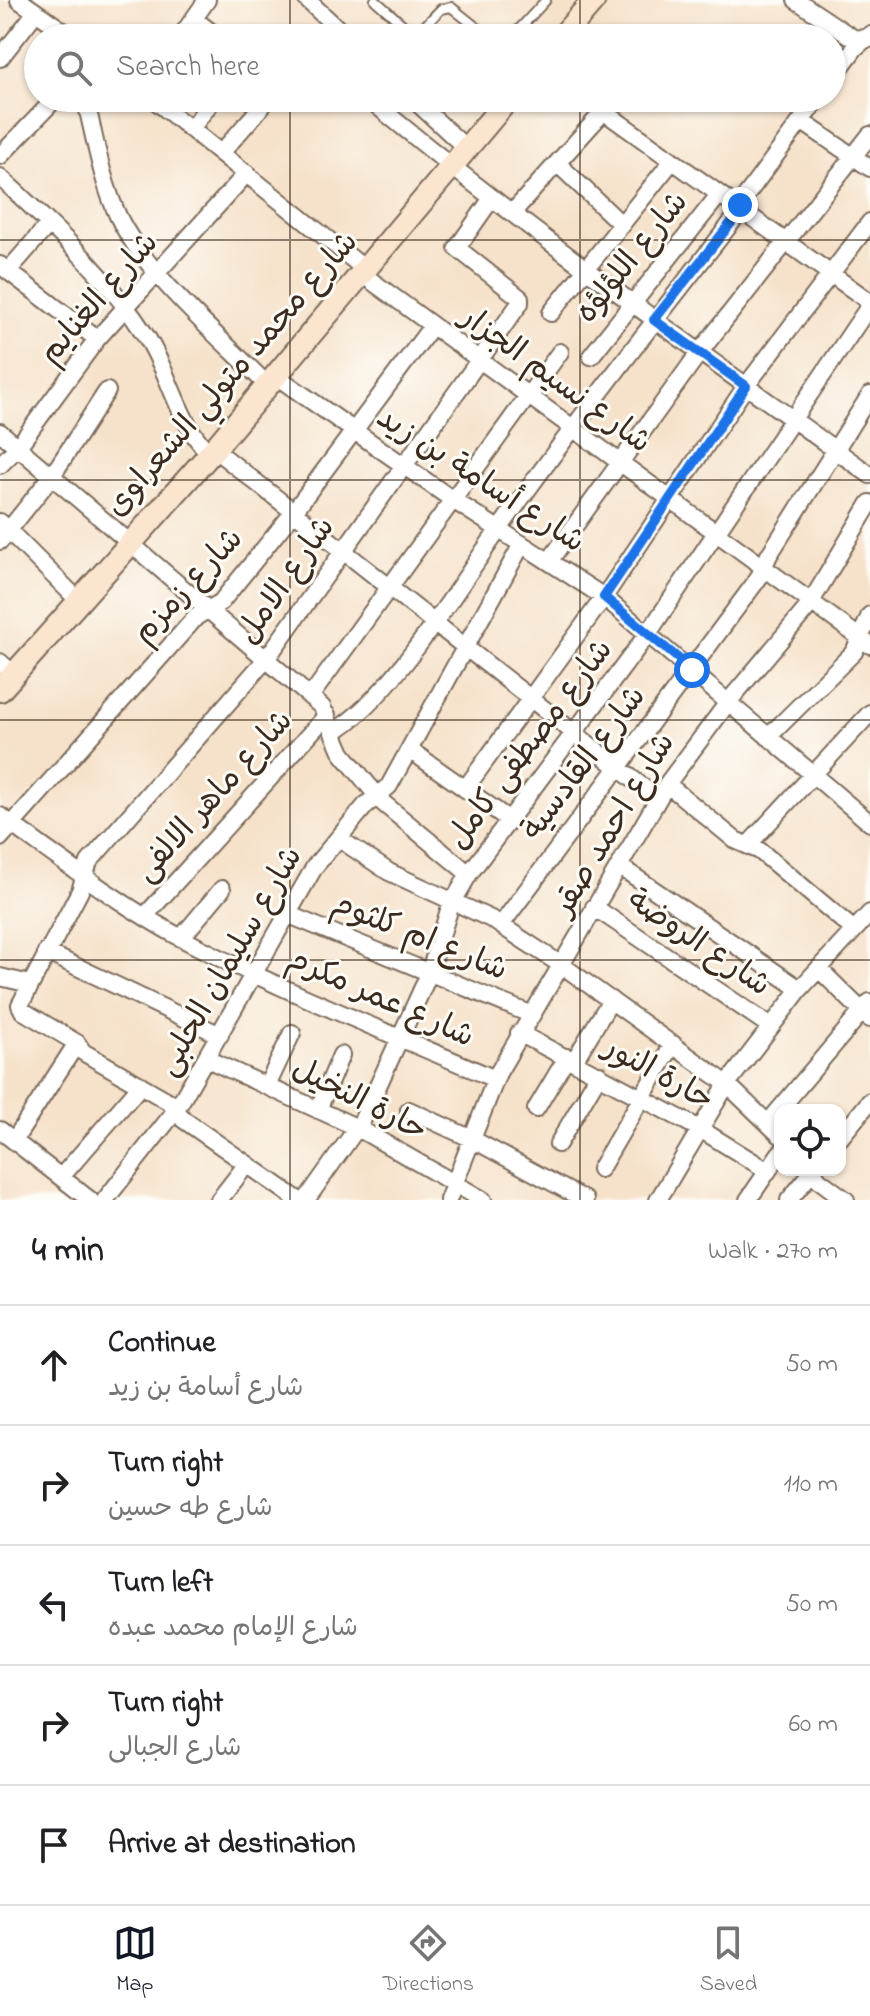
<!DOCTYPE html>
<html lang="en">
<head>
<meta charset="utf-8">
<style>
  :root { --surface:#fff; --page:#f2f2f2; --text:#202124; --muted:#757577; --line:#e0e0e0; --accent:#111827 }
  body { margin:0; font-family:"Indie Flower","Playpen Sans Arabic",sans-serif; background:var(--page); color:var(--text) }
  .controls { position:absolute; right:24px; bottom:24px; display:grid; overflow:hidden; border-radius:16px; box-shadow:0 2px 6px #0004 }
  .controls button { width:72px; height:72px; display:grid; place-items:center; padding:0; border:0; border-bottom:2px solid var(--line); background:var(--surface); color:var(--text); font:40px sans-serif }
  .stop { position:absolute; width:24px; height:24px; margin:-18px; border:6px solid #1a73e8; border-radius:50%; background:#fff }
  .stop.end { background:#1a73e8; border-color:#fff; box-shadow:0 2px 8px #0008 }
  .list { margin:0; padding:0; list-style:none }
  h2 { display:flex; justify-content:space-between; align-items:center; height:104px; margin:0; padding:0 32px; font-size:34px }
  h2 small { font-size:26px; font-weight:400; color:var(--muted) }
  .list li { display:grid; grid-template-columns:52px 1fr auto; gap:24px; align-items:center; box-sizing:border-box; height:120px; padding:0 32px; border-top:2px solid var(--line) }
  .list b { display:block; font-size:30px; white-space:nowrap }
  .list p { margin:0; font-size:26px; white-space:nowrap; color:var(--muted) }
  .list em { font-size:26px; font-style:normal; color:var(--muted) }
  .icon { flex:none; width:44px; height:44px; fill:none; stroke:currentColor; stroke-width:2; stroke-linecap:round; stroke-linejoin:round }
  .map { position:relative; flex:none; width:870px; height:1200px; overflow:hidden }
  .search { position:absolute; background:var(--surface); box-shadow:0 2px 6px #0004; left:24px; right:24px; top:24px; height:88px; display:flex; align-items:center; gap:20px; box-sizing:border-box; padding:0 28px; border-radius:44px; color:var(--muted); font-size:30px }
  .sheet { height:704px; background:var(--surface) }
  nav { display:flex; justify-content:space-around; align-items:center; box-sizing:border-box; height:112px; border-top:2px solid var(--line); background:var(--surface); font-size:22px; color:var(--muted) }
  nav a { display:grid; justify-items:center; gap:4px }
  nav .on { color:var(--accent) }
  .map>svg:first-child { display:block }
</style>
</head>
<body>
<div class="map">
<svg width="870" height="1200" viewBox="0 0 870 1200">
  <rect width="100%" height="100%" fill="#fdfcf7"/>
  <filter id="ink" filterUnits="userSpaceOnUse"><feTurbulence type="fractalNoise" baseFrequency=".0125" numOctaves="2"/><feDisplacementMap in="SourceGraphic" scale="16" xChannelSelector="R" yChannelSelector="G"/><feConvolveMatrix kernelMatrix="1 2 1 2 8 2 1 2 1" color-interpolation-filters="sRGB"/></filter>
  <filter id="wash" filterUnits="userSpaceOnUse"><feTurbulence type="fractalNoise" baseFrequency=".006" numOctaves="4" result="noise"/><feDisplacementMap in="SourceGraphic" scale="32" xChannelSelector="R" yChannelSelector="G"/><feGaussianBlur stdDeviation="1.8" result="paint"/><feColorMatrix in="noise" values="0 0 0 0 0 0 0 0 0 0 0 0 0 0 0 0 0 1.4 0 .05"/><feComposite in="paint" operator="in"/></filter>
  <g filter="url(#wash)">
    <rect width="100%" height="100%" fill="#f6e2ca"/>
  </g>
  <g filter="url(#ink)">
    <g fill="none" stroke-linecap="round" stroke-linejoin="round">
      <g stroke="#7c6a5a" stroke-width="12">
        <path id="lane" d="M375 0 411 32H419L441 9 451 7 490 38
          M511 38 546 0"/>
      </g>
      <g stroke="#7c6a5a" stroke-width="20">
        <path id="street" d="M19 0 73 38
          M307 0 348 38
          M796 0 853 38 870 39
          M194 19 219 38
          M180 38 207 0
          M320 38 332 24
          M0 58 36 12
          M832 79 855 48 870 35
          M85 98C95 138 101 179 118 216 146 275 221 338 268 386
          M152 98 366 270
          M368 98C529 233 700 352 870 475
          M412 98 467 149
          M585 98 870 302
          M801 121 870 168
          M191 129 214 98
          M222 152 269 98
          M0 156 56 98
          M557 163 622 225
          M0 177C52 226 107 275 146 336 171 375 176 420 210 454
          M512 213 604 111
          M0 265 97 339
          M8 271 49 224
          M362 274 870 645
          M551 313 672 161
          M591 356 719 195
          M276 376 453 500 604 597 870 823
          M0 432 322 707 342 753 383 803 469 874
          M214 449 658 799
          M0 465 17 448 97 339 247 173
          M0 522 79 601
          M0 541 52 476 107 391
          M550 560 699 353 870 135
          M0 662 13 674
          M310 697 560 352
          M333 732C391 699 457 588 497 532 573 425 654 321 735 218L742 201 818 98
          M768 737 854 652 870 615
          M410 750 508 819
          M667 784 735 840 760 851 854 930
          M465 789 604 597 746 386 870 222
          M0 816C59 858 118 904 183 939 283 992 391 1033 495 1079
          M0 838 196 617 221 602 292 514 432 326
          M338 838 389 872 491 919 563 966 727 1084 780 1135
          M748 845 870 713
          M619 866 800 989
          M594 907 770 1026
          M287 914 530 1014
          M145 916 327 715
          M501 925 758 579 769 555 870 395
          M181 938 222 889
          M46 952 220 1035
          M819 969 870 1019
          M0 977 30 984
          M519 1033 700 1129 768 1171
          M207 1059 358 1128 483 1200
          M574 1061 611 1000
          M267 1086 292 1033
          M536 1109 567 1057
          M318 1110 341 1055
          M409 1110 472 1139 585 1200
          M768 1123 870 1002
          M0 1130 90 1200
          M840 1138 870 1101
          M15 1139 77 1043
          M558 1144 599 1074
          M600 1169 673 1044
          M812 1170 819 1180 846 1200
          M61 1177 141 1085
          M105 1200 176 1110 315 866 366 805 389 786 522 544
          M219 1200 247 1164
          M298 1200 184 1120 168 1101 83 1052 77 1043 23 1011 20 1005 80 891 89 862 267 658 520 303V298L457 248 492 198
          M306 1200 362 1121 429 974 450 907 469 874 649 632 870 305
          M448 1200 498 1073 667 784 729 701 808 607 870 503
          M658 1200 727 1084 800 989 870 913
          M748 1200 780 1153
          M789 1200 814 1170"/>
      </g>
      <g stroke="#7c6a5a" stroke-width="26">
        <path id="secondary" d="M561 38 594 0
          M0 690 210 454 509 98"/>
      </g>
      <use href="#lane" stroke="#fff" stroke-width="8"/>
      <use href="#street" stroke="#fff" stroke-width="16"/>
      <use href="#secondary" stroke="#fce5cf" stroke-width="22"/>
    </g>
  </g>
  <g fill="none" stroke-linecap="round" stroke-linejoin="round" filter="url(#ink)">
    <path stroke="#1a73e8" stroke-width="10" d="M692 670 604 597 746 386 654 320 735 218 740 205"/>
  </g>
  <path fill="none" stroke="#3b2a1e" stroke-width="2" stroke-opacity="0.55" d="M290 0V38M580 0V38M290 98V1200M580 98V1200M0 240H870M0 480H870M0 720H870M0 960H870"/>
  <g text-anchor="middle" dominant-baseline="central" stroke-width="6" stroke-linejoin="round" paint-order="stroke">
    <g font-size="32" fill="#3b2a1e" stroke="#fdfcf7">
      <text transform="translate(633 258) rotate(-51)">شارع اللؤلؤه</text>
      <text transform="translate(100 299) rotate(-49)">شارع الغنايم</text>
      <text transform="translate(233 375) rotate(-49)">شارع محمد متولي الشعراوى</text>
      <text transform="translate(555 381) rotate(36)">شارع نسيم الجزار</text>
      <text transform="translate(480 481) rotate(33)">شارع أسامة بن زيد</text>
      <text transform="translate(287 581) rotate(-55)">شارع الامل</text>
      <text transform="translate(189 587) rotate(-47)">شارع زمزم</text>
      <text transform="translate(531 745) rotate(-53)">شارع مصطفى كامل</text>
      <text transform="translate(585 764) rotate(-53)">شارع القادسية</text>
      <text transform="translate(215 797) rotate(-48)">شارع ماهر الالفى</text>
      <text transform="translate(615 825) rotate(-59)">شارع احمد صقر</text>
      <text transform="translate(419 938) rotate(22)">شارع ام كلثوم</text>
      <text transform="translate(698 944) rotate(34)">شارع الروضة</text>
      <text transform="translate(231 962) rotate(-60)">شارع سليمان الحلبى</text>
      <text transform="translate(380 999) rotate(24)">شارع عمر مكرم</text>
      <text transform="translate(658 1075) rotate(29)">حارة النور</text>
      <text transform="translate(359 1101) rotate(27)">حارة النخيل</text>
    </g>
  </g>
</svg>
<div class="controls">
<button><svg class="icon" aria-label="locate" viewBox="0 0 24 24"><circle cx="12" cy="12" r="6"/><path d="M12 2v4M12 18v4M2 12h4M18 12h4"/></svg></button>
</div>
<div class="stop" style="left:692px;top:670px"></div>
<div class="stop end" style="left:740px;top:205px"></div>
<div class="search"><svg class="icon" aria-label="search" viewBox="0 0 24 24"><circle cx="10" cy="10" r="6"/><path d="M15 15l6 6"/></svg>Search here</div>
</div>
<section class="sheet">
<h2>4 min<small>Walk · 270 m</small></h2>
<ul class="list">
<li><svg class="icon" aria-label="ahead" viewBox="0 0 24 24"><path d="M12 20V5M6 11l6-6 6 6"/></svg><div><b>Continue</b><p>شارع أسامة بن زيد</p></div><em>50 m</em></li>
<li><svg class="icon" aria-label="right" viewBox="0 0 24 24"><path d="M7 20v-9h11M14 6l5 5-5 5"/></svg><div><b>Turn right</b><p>شارع طه حسين</p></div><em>110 m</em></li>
<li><svg class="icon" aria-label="left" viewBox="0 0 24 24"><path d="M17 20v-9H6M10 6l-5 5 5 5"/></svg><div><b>Turn left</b><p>شارع الإمام محمد عبده</p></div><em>50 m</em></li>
<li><svg class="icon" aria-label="right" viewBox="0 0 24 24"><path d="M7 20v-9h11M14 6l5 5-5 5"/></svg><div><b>Turn right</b><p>شارع الجبالى</p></div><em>60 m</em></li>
<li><svg class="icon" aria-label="arrive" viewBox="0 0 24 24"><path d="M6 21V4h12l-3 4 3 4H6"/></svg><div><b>Arrive at destination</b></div></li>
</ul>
</section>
<nav>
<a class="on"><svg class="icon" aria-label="map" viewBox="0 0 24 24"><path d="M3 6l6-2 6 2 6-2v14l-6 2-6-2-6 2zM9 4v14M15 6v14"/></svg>Map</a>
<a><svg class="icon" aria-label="directions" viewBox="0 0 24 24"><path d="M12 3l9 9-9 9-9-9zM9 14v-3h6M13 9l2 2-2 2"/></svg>Directions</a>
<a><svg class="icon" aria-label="saved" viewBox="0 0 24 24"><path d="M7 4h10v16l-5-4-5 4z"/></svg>Saved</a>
</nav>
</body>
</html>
